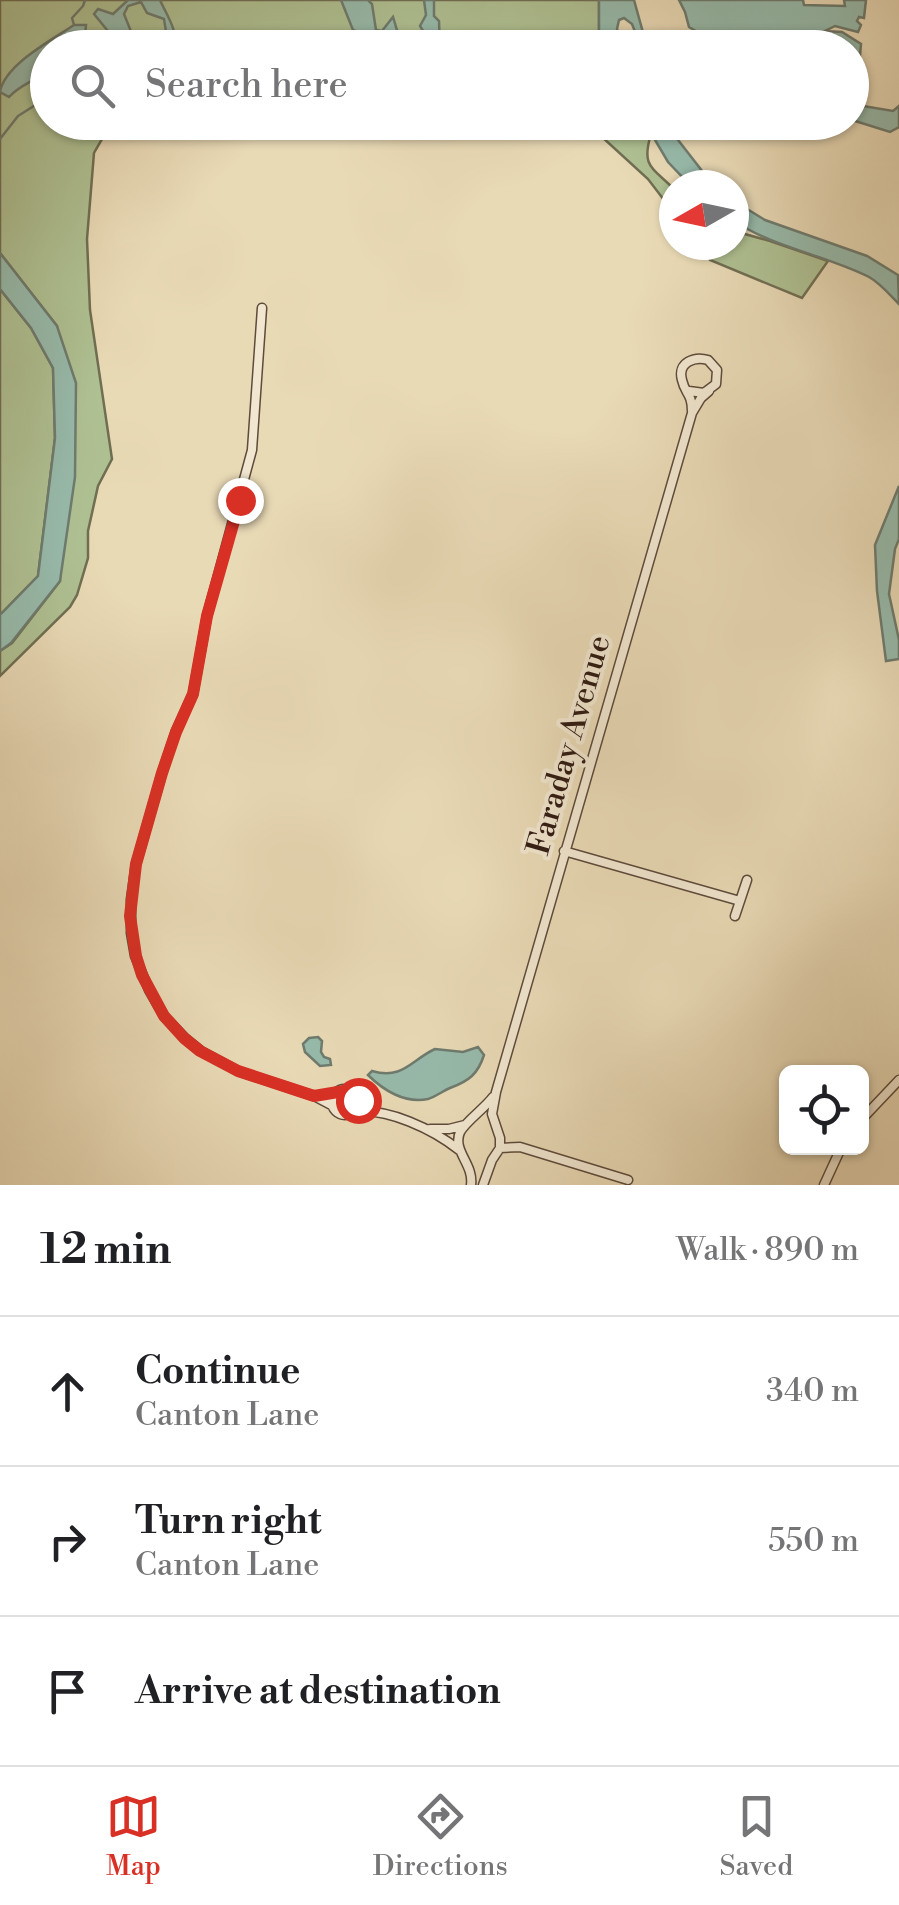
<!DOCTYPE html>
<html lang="en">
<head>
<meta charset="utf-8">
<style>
  :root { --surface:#fff; --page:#f6f6f6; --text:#202124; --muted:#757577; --line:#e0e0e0; --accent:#d93025 }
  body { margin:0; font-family:"Libre Bodoni",serif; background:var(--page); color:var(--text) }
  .controls { position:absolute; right:30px; bottom:30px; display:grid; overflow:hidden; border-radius:15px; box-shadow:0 2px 8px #0004 }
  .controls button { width:90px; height:90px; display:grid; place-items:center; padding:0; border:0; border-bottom:2px solid var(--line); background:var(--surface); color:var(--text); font:50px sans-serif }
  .compass { position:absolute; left:659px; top:170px; width:90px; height:90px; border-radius:50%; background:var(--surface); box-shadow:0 2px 8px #0004; rotate:261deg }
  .stop { position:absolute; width:30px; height:30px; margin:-22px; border:8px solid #d93025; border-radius:50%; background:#fff }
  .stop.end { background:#d93025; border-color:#fff; box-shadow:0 2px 10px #0008 }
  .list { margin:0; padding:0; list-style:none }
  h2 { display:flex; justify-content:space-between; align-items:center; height:130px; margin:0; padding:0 40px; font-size:42px }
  h2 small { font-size:32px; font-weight:400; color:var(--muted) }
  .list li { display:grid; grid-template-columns:65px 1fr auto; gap:30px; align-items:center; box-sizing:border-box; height:150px; padding:0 40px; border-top:2px solid var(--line) }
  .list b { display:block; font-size:38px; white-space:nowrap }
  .list p { margin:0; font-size:32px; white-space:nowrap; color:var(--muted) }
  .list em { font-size:32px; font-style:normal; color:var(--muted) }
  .icon { flex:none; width:55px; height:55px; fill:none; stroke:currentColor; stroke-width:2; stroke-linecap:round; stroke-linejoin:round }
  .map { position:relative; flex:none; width:899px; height:1185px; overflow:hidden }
  .search { position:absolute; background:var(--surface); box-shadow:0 2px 8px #0004; left:30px; right:30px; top:30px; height:110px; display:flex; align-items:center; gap:25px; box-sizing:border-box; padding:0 35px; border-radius:55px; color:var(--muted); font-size:38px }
  .sheet { height:580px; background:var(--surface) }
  nav { display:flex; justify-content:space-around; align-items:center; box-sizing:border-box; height:140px; border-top:2px solid var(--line); background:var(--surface); font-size:28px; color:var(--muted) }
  nav a { display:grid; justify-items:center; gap:5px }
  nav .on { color:var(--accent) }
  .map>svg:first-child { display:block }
</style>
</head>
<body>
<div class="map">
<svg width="899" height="1185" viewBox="0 0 899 1185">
  <rect width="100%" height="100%" fill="#e9dab6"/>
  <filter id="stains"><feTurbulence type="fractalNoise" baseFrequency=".002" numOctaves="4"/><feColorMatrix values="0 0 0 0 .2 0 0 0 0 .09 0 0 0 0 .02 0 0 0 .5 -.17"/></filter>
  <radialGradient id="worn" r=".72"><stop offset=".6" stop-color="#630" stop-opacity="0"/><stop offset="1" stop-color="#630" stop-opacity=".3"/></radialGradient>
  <path fill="#afc193" stroke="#706e53" stroke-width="2.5" d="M0 0H599V30L607 47 48 48V122L132 123 109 127 94 153 87 239 90 310 112 459 98 486 88 531V558L77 595 70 607 0 676V651L12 643 60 581 57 326 0 253Z
    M326 123H645L651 134C641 167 652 167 674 189V213L648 179 601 136Z
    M734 231 770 241 828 261 802 298 710 260 699 245H734Z
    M0 289 31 328 53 368 55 438 38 576 0 615Z"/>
  <path fill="#97bbac" stroke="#6e7b6f" stroke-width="2.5" d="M128 0H160C166 14 179 32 174 47L167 38 164 19 147 13 141 2 128 6 124 14 134 39 133 47H121L94 14 98 9 113 14Z
    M341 0H368L372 4 376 30 382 31 393 17 402 47H375V43C366 39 362 33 353 30Z
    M424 0H434V16L439 21 440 47H427V37L420 26 426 15Z
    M599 0H634L647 47H641L632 24 624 18 619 20 617 29 623 47H607L599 30Z
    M679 0H803L804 5 845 6 844 0H866L864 18 859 17 857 21 861 25 858 32 835 26 825 31 842 32 861 44 858 79 852 83V48H738L736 42 708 45 699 33 689 27 685 12Z
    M74 25H86L84 46 48 48 47 70C35 82 22 83 9 97L0 92C4 65 52 40 74 25Z
    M863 106 893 111 899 106V127L890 132 852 120V107Z
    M645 123H668L675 136 713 185H690L668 162Z
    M690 123V122L834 123 784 136Z
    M734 201 765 220 867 256 898 275 899 304C890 295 880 283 869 277 825 255 775 248 734 221Z
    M0 253 57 326 76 383 75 477 60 581 11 643 0 651V615L38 576 55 438 53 368 31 328 0 289Z
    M899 486V539L895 549 889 594 899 640V659L886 661 877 591 875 545Z
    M318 1037 322 1041 321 1052 324 1057 330 1059 331 1065 320 1066 305 1052 303 1044 309 1038Z
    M478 1047 484 1055C478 1074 469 1081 450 1088 443 1091 435 1097 428 1099 405 1104 383 1090 368 1075L372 1071C403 1080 411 1060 435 1049L463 1052Z"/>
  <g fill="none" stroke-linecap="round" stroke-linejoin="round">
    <path stroke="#6e7b6f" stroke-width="2.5" d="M74 25 72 18 83 6 85 0
      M0 139 18 116 48 97"/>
    <g stroke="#5e4b3c" stroke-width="11">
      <path id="minor" d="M262 308 252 450 207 616 193 694 176 731 162 773 136 864 131 899V933L135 956 149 990 164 1016 185 1038 201 1051 238 1071 314 1096 333 1106
        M689 391 704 393 716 384 717 370 708 360C695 356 677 362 682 380 685 394 692 393 692 411
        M564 851 740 901
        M735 916 747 880
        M332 1102a13 13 0 1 1 26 0a13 13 0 1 1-26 0Z
        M354 1112C387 1107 434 1130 459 1150
        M862 1119 899 1080
        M430 1129H449L465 1125
        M500 1148 520 1147 628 1180
        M471 1185C474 1164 452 1151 460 1132 466 1121 484 1109 493 1097
        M483 1185 492 1160 500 1148V1138L492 1114 496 1092 692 413 701 398 709 391
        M824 1185 841 1148"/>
    </g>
    <use href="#minor" stroke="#f1e7d0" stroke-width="8"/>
  </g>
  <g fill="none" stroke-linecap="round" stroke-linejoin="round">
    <path stroke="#d93025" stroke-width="12" d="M240 500 207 616 193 694 176 732 162 773 136 864 130 916 136 956 142 975 164 1016 184 1038 200 1051 238 1071 314 1096 350 1090 358 1100"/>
  </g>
  <g text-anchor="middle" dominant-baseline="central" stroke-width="8" stroke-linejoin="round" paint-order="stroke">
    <g font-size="32" fill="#301b13" stroke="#f1e7d0">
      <text transform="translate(569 745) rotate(-74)">Faraday Avenue</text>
    </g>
  </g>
  <rect width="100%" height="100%" filter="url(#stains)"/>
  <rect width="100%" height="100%" fill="url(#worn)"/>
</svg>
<div class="controls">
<button><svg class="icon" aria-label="locate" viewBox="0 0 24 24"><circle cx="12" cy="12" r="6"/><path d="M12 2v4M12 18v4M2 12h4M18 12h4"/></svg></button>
</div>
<svg class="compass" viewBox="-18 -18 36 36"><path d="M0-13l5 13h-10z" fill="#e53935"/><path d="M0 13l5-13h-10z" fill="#757577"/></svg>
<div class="stop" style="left:358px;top:1100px"></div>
<div class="stop end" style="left:240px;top:500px"></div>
<div class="search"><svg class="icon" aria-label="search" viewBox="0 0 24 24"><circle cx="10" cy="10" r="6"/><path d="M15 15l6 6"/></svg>Search here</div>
</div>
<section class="sheet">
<h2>12 min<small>Walk · 890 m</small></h2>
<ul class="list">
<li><svg class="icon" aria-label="ahead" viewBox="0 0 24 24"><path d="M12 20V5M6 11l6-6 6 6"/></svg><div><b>Continue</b><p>Canton Lane</p></div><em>340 m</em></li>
<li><svg class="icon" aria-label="right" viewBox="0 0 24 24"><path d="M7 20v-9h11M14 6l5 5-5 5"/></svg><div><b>Turn right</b><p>Canton Lane</p></div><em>550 m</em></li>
<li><svg class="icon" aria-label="arrive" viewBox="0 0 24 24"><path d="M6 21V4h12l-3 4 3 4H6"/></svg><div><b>Arrive at destination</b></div></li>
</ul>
</section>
<nav>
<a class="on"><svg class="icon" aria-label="map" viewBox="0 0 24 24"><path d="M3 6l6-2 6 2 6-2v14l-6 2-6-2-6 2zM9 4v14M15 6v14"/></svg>Map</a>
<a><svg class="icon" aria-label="directions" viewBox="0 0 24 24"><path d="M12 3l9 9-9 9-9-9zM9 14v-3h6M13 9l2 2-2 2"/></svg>Directions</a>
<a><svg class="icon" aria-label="saved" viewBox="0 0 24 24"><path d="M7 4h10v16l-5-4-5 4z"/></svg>Saved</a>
</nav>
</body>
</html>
